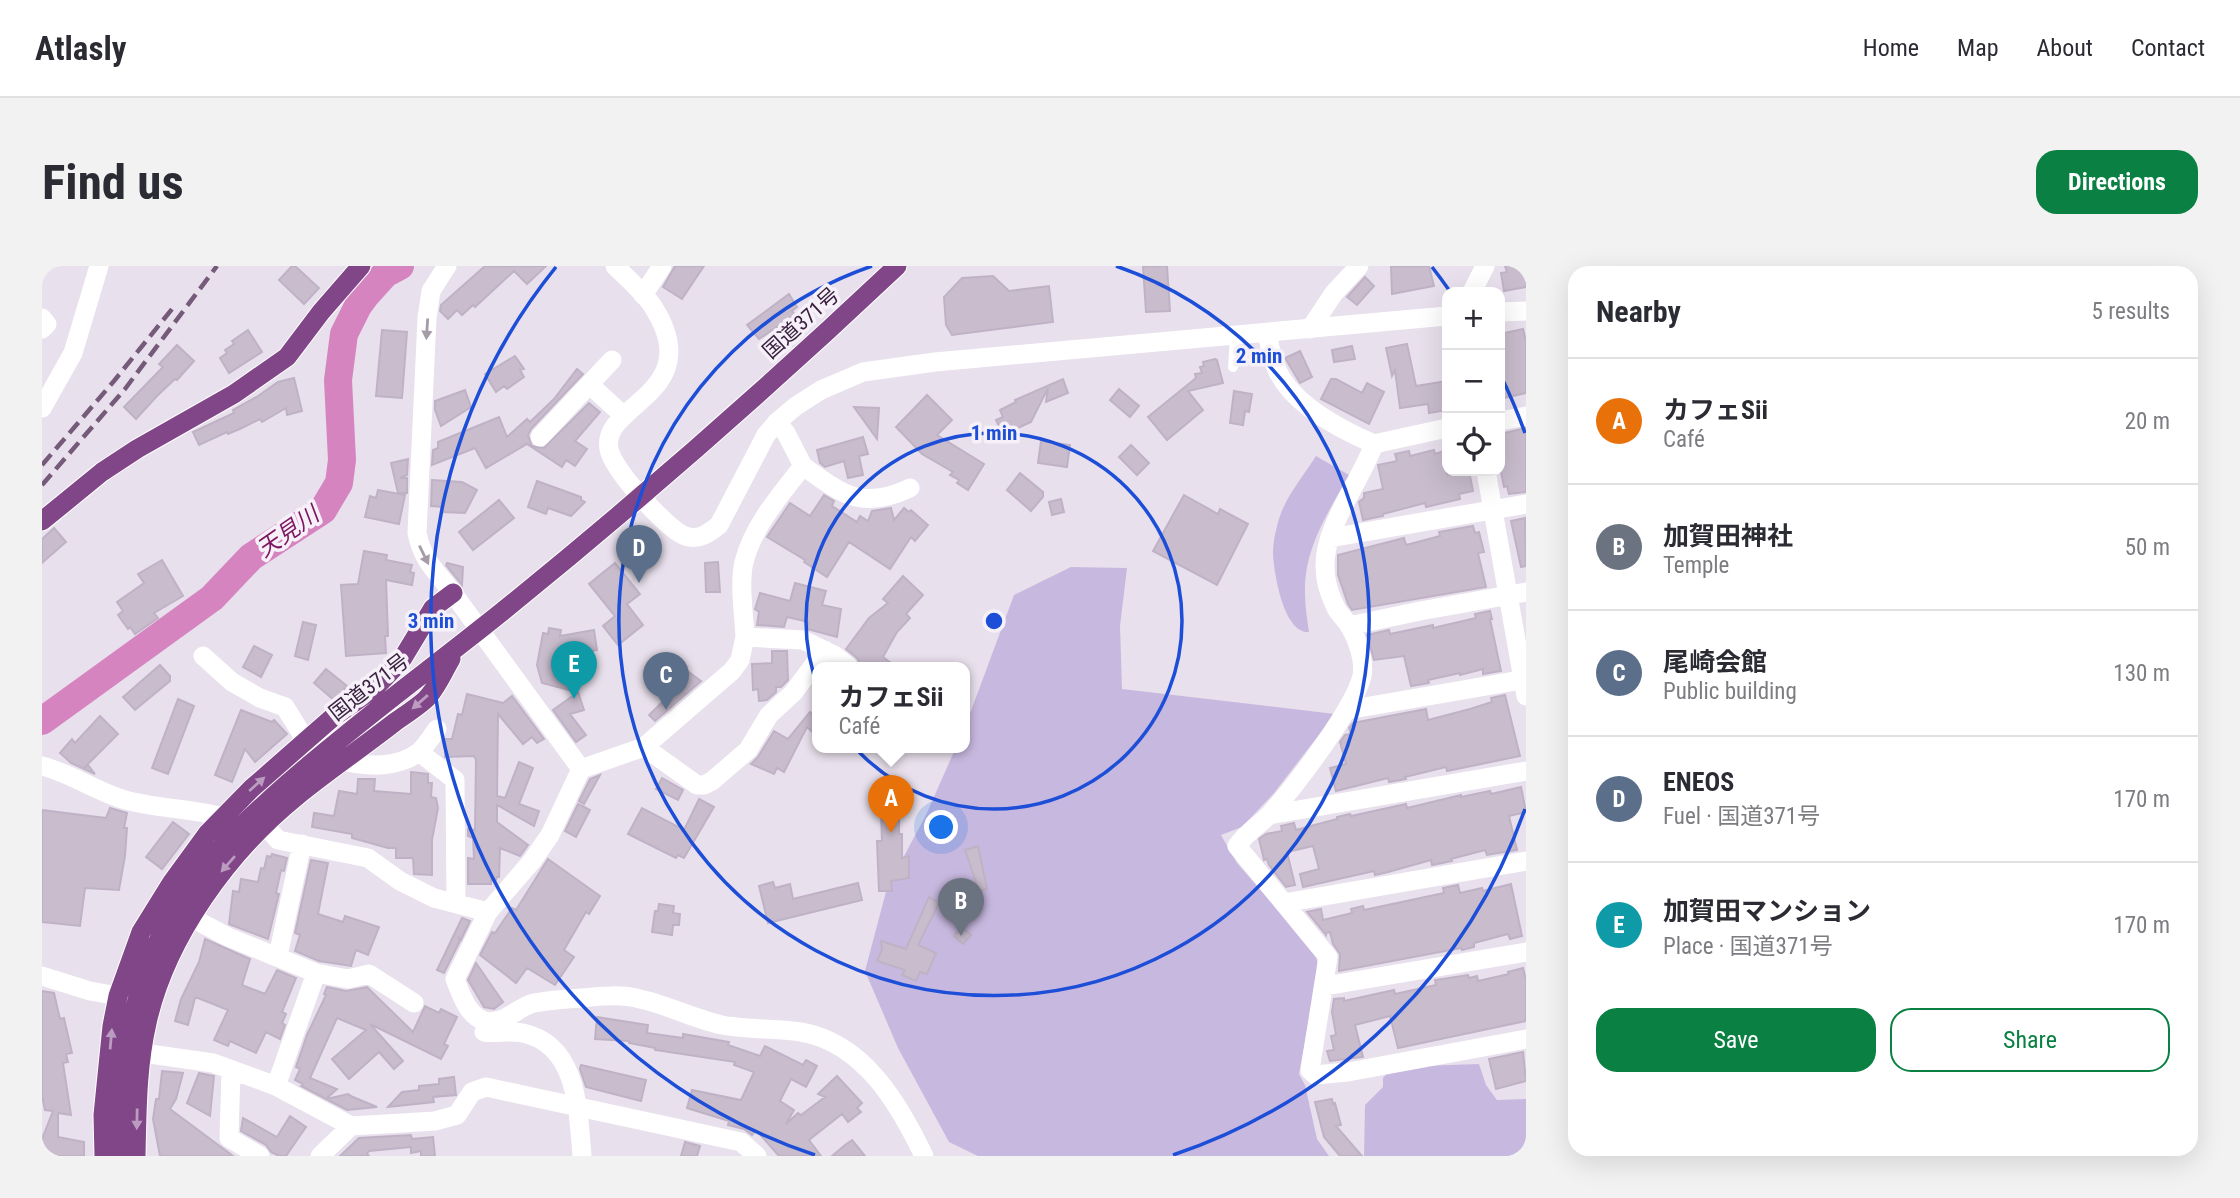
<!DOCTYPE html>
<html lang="en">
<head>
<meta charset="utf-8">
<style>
  :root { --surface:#fff; --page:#f2f2f3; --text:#2b2b33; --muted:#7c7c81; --line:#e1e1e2; --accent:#0b8043 }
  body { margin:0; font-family:"Roboto Condensed","Noto Sans JP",sans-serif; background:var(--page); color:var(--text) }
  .controls { position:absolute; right:21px; top:21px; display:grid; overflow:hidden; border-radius:14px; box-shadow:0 7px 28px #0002 }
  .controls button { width:63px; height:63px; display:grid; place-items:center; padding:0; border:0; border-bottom:2px solid var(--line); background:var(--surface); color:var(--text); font:35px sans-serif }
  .you { position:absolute; left:900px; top:562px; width:24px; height:24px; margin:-18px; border:5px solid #fff; border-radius:50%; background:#1a73e8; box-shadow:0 0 0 10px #1a73e833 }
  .badge { display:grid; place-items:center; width:46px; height:46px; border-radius:50%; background:var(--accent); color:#fff; font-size:23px; font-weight:700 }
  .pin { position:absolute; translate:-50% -58px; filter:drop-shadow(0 2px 4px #0008) }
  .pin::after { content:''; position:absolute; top:37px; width:24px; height:21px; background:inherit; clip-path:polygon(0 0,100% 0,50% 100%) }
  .popup { position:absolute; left:770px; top:396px; width:158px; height:91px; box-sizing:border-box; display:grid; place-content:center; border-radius:14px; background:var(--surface); filter:drop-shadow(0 2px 5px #0005); font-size:23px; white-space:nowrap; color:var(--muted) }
  .popup b { font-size:26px; color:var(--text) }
  .popup::after { content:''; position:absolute; left:50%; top:100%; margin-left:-14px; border:14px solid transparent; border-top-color:var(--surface) }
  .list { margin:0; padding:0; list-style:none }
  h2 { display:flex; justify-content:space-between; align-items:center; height:91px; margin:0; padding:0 28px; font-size:30px }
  h2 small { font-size:23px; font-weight:400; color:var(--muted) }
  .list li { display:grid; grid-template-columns:46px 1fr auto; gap:21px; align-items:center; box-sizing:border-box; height:126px; padding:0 28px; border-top:2px solid var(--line) }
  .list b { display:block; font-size:26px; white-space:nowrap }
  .list p { margin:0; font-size:23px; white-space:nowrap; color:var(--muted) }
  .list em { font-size:23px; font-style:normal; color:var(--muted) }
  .actions { display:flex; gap:14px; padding:21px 28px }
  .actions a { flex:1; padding:16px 0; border:2px solid var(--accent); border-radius:21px; text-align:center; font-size:24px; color:var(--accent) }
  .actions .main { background:var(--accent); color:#fff }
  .icon { flex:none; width:38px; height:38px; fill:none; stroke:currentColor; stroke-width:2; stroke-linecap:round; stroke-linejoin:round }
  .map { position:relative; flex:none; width:1484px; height:890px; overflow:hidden; border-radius:21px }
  header { display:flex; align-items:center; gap:42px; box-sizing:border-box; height:98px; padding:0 35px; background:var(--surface); border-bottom:2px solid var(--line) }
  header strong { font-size:33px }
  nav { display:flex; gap:38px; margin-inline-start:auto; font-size:24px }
  .intro { display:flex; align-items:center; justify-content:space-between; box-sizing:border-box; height:168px; padding:0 42px }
  h1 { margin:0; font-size:49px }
  .button { padding:18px 32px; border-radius:21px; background:var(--accent); color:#fff; font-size:24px; font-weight:700 }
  main { display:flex; gap:42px; padding:0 42px }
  aside { flex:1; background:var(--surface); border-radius:21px; box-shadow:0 7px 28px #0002 }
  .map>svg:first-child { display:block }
</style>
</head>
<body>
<header>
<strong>Atlasly</strong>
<nav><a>Home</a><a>Map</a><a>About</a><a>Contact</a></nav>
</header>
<div class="intro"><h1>Find us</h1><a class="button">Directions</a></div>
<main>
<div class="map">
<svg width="1484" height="890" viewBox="0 0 1484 890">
  <rect width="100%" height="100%" fill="#e8e0ec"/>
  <path fill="#c7b8df" d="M1274 190 1307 209C1286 247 1262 282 1263 327 1263 340 1265 353 1267 366 1242 368 1232 308 1231 288 1231 276 1234 262 1238 250 1245 229 1262 209 1274 190Z
    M1029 301 1085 302 1078 360 1080 423 1293 448 1232 527 1200 561 1179 569 1195 597 1274 688 1276 702 1257 808 1263 819 1275 873 1287 890H936L907 876 856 782 823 705 845 622 884 549 914 481H922L923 461 972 329Z
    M1437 798 1444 819 1455 834 1484 833V890H1322L1323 839 1341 821V812L1346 806 1379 800Z"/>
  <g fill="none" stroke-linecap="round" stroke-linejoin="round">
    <path stroke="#d584c0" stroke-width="28" d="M0 455 170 332 209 291 281 244 297 217 300 194 296 114 302 68 316 40 324 29 343 8 358 0"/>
  </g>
  <path fill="#c8bccd" stroke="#c0b2c6" stroke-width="2" d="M250 0H253L277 22 262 38 237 14Z
    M443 0H504L485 18 472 5 433 41 431 39 420 49 415 44 406 53 398 45 399 39Z
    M662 0 640 33 621 21 633 0Z
    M1101 0H1125L1128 45 1104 46Z
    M1349 0H1387L1392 20 1350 28Z
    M1463 0H1484V21L1462 25 1459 7 1465 6Z
    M951 10 967 25 1007 20 1011 56 910 69 904 59 902 31 920 12Z
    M1323 11 1332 20 1315 39 1305 31Z
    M747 28 755 41 750 45 753 49 717 73 705 59Z
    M1481 63 1484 75V127L1458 133V68Z
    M206 64 220 86 187 107 178 92 185 87 183 84 192 78 190 75Z
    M340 64 365 66 360 132 334 130Z
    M1365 78 1374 120 1405 115V144L1387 147 1386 138 1358 142 1353 104 1350 110 1344 82Z
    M135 79 152 95 135 114 133 113 115 130 94 153 82 141 121 101 117 98Z
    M1310 80 1313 93 1292 96 1290 84Z
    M1258 85 1270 111 1258 117 1243 92Z
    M473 90 482 103 478 104 482 111 465 123 462 120 454 126 443 108Z
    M1173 93 1175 94 1181 117 1146 125 1161 144 1125 174 1106 151 1154 112 1153 108 1160 107 1158 101 1162 100 1161 96Z
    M535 103 541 108 489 163 486 169 490 180 502 182 547 137 558 146 533 175 545 183 533 200 524 194 520 201 485 178 444 202 433 182 390 199 391 184 396 182V176L457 151 465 171 485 153 488 156 512 133Z
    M252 112 260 145 245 149 244 142 220 156 218 153 200 162 186 168 185 166 157 179 151 166 192 147 191 144 216 130 236 116Z
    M1021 113 1026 127 1004 136 1006 122 989 156 961 169 954 154 961 151 958 144 974 136 973 134Z
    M1289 113H1294L1320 127 1325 117 1342 126 1327 158 1279 133Z
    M1077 123 1097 140 1088 151 1068 134Z
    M423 124 429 141 399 160 393 144V135Z
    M1192 125 1210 128 1207 146 1203 145 1201 159 1188 157Z
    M885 129 910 154 895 169 942 198 926 224 915 217 917 214 908 209 911 206 880 188 854 161Z
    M812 141 837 142 835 173Z
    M1484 162V226L1467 228 1465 220 1462 221 1458 201V168Z
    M821 171 826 188 817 190 821 209 806 212 802 195 783 201 778 197 775 184Z
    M999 175 1028 179 1025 201 996 197Z
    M1089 179 1107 197 1095 209 1077 191Z
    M1392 184 1393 188 1405 184V209L1427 205 1431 225 1417 228 1418 233 1384 241 1383 237 1341 248V250L1321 254 1317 236 1322 232V227L1341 223 1336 199 1355 195 1353 188 1367 185 1368 190Z
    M366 193 365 209 358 212H365V227H356L349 197Z
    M978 207 1001 226V231L989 245 965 224Z
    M390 214 420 216 435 224 423 247 400 246 401 241 389 240Z
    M495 215 539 231V234L543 236 529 250 506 242 504 248 486 241Z
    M336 224 363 229 357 258 323 251 328 230 334 232Z
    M782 229 792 235 790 240 815 256 818 250 826 255 830 245 849 242 852 254 862 242 867 246 869 244 886 259 873 275 869 271 848 303 807 276 785 311 762 296 763 294 725 271 748 237 768 250Z
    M1142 229 1176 248 1178 243 1206 258 1175 319 1111 285Z
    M1019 233 1022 246 1010 249 1007 236Z
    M457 234 472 252 431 284 417 266Z
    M1483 252 1484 300 1479 301 1469 255Z
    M1431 260 1433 267 1437 266 1442 286 1436 287 1444 321 1310 344 1306 338 1296 309V289L1362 272 1364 279 1398 270 1397 266Z
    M12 262 24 276 0 297V273Z
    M322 285 345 289 344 294 370 299 368 306 372 307 370 319 344 314 346 370H343L344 387 304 390 299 319 316 318Z
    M120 294 141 330 112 347 116 352 93 368 88 361 86 363 76 349 81 345 75 336 102 317 96 308Z
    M676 296 678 326H664L663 297Z
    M405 297 421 301 420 319 404 299Z
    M573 297 598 328 585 338 601 359 576 379 561 360 573 350 547 318Z
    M861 310 881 329 864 348 868 352 855 366 841 391 854 401H820L815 392 804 383 827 352 846 337 841 333Z
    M753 317 784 325 780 339 799 343 795 371 769 364 765 363 767 356 745 351 742 361 715 359 717 346 713 343 718 327 748 335Z
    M1448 345 1450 353H1448L1459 405 1441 408V403L1418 409V407L1386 414 1387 417 1369 420 1362 390 1332 394 1325 369 1347 364 1348 368 1391 359V362L1434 352 1433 348Z
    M261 356 274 359 266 394 253 390Z
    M507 362 519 364 518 370 552 364 555 384 524 390 535 426 500 417 495 399 501 367 506 368Z
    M212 380 230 389 219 411 201 401Z
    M730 385H745L746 414 739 421H734V426L725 434 717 435 716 423 711 424 710 398 730 397Z
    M118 399 128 410V415L93 444 81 431Z
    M637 399 659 415 613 455 607 449 636 421 624 418Z
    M284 403 305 420 293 435 272 417Z
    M536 426 542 444 528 448 544 469 534 476 511 444Z
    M425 428 461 437 470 430 502 473 495 477 490 471 481 478 456 448 455 530 463 532 477 496 491 502 477 538 497 545 492 560 455 539V556L486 579 478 590 458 582 457 611H455L454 614H449V618H426V592L432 593 431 572 426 570V563L433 564 434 494 432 490 403 491V473H410L416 448 420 449Z
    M1463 429 1478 490 1405 505 1404 501 1363 511 1364 513 1347 516 1346 512 1294 525 1288 502 1304 498 1298 476 1303 469 1309 468 1307 462 1311 457 1384 443 1386 454 1428 443 1450 436 1449 432Z
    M136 433 152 440 126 508 110 502Z
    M199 444 230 456 232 454 245 468 213 496 203 483 190 516 173 509Z
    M768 446 775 452V470L765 461 742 506 735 502 732 508 709 498 716 491 732 465 746 473Z
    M58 450 76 468 41 503 46 499 53 508 29 497 18 487 30 473 33 477Z
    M369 506 386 508V517H390L389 531 394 532 396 542 390 574V609L372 608 371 592H354V582H346L310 572V568L270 561 272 547 292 550 297 525 315 528 316 513H333L332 525 369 528Z
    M558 509 542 538 537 535 548 513Z
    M620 512 641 524 636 534 614 523Z
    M1479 521 1484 546 1467 550 1475 584 1445 589 1443 584 1409 593 1410 595 1390 599 1389 594 1346 606 1333 609 1332 605 1261 621 1258 608 1277 603 1271 580 1245 586 1253 619 1244 621 1227 599 1225 593 1222 594 1217 573 1224 568 1240 565 1239 560 1252 557 1254 564 1295 553V551L1308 548 1309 550 1364 538 1365 542 1419 529V531L1448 525 1449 528Z
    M657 533 672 541 642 592 636 589 634 592 586 568 600 542 642 564Z
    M536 538 548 544 534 571 523 565Z
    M68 542 85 547 82 562H85L83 590 77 624 43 622 38 660 0 656V544L64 552Z
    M839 547H857V568H860V592L867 590V612L849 615 850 625H837L835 575H840Z
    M131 556 147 568 120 603 104 591Z
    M936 580 945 623 937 625 923 584Z
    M230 588 245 592 242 605 239 604 234 627 237 628 226 673 187 658 191 625 197 626 199 613 216 616 219 602 222 603 225 590 229 591Z
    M506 593 558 630 547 648 544 646 522 684 532 691 513 719 485 702 474 717 438 689 450 666 453 667 470 642 474 644Z
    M269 594 286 597 276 648 301 656 303 650 337 661 326 689 314 684 309 700 277 695 253 685 258 669 253 667Z
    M731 616 733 622 748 618 751 633 816 617 820 634 726 657 717 620Z
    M1469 618 1480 670 1468 673 1466 668 1432 677V681L1420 684 1419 682 1297 705 1298 688 1291 678 1288 666 1284 667V669L1265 646 1279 643 1281 654 1310 647 1309 643 1321 640 1322 644 1402 627 1401 622 1416 619 1418 627 1440 622 1441 625Z
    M887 631 897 637 876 679 894 687 885 708 878 706 874 715 860 709 863 704 835 695 840 684 839 675 864 683Z
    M617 638 632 640 631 647 638 648 637 659H631L630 669 610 666 613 645H616Z
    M420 652 428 655 419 674 416 671 418 675 402 707 395 704Z
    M920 661 929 669 921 678 912 670Z
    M163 673 208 693 200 719 223 728 235 704 254 712 240 746 244 748 240 757 243 759 238 773 224 766 214 787 188 775 186 780 172 774 186 744 156 732H153L146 759 133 755 139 733 157 696Z
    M434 697 461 736 452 743 442 741 426 714Z
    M1481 702 1484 714V755L1356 782 1348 750 1313 759 1321 791 1288 795 1285 785 1292 784 1289 770 1294 769 1290 746 1292 733 1302 732V735L1352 724 1353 728 1394 719 1393 714 1426 709 1427 712 1435 710 1436 715 1467 708 1466 706Z
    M285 721 304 725 325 721 371 766 383 740 397 747 399 743 415 751 402 778 406 780 399 793 328 758 361 795 352 803 337 786 307 813 290 793 324 764 295 752 268 812 295 823 284 833 259 820 261 818 253 814 258 803 254 801 265 769 284 729 282 728Z
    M0 725 12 727 18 753 22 752 30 787 24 788 26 796 21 797 29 849 16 847V871L42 876V890H0V873L11 845 3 844 0 830Z
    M555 751 606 759 605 767 641 772V768L687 776 686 779 718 790 723 780 761 799 764 794 775 800 764 821 749 813 738 835 752 844 744 858 756 847 759 849 783 831 776 828 795 810 820 837 815 842 819 846 806 856 800 848 767 874 779 890H737L714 864 710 869 702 863 686 859 687 855 645 842 650 824 699 834 712 806 692 799 693 796 613 784V782L587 777V775L553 773Z
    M1481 786 1484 815 1454 823 1447 793Z
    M539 799 604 814 599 835 544 821 538 803Z
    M120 805 141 807 134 833 128 843 191 890H118L111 853 114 833H117Z
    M157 807 172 810 168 850 145 837Z
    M412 811 414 829 391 831 392 836 346 841 360 826 377 824V820L397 818V813Z
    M306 828 311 831 335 841 305 844 284 833Z
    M1290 833 1291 838 1293 837 1299 859 1294 860 1320 890H1298L1282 871 1273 836Z
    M248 850 264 861 244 890H237L229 886 224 879 199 865 201 852 235 871Z
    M369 869 370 873 391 871 393 890H379V885L369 887V881L327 885 325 888 327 890H298L317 872Z
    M810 874 823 890H790L803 879Z
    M643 876 658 880 655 890H639Z"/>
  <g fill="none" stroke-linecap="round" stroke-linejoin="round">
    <g stroke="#fff" stroke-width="21">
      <path id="trunk" d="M0 255 60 206 95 183 192 128 245 91 279 46 319 0
        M62 890 61 849 70 760 76 730 99 666 130 616 165 568 210 522 290 452 333 422 359 395 391 342 411 327
        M77 890C76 804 89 716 134 641 162 593 203 555 245 518 314 457 389 403 461 345 597 235 728 120 855 0
        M94 890C95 846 95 800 105 757 124 671 187 585 255 530 287 504 321 481 353 456 363 449 374 442 383 434 394 424 401 406 409 393"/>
    </g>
    <path stroke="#fff" stroke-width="10" d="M1191 101 1193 70"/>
    <path stroke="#fff" stroke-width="19" d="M405 0 389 25 385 52 375 267C381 297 396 306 413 330 455 388 497 446 539 503L508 569 490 595 446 646 413 713C419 728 426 751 443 755 463 759 475 741 492 737 508 734 524 733 540 732 559 730 579 728 598 733 626 739 652 753 680 759 706 764 733 762 759 766 822 777 857 838 882 890
      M601 29 620 0
      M0 52 5 58 0 63
      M1268 63 1292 27 1317 0
      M1225 67C1227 77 1229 89 1233 99 1246 136 1297 163 1332 178 1318 217 1282 260 1283 301 1283 314 1288 330 1294 342 1297 348 1303 353 1307 359 1315 372 1323 394 1320 410 1312 443 1253 520 1229 547 1217 560 1206 564 1195 580L1286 691 1268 804 1273 809 1306 806 1484 773
      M548 119 582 150
      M1458 155 1484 150
      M735 156 744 167 761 200C739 228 711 260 702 296 697 317 702 349 703 371L761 374 792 389 807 401
      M498 171 570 94
      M1332 178 1405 162
      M761 200C800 228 819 245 868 222
      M1288 272 1484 238
      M1307 360 1378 345 1484 326
      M161 390 190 416 218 432 243 441 264 475
      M1305 444 1484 413
      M602 481 655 519H662L670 515 706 484 727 449 751 427 783 384
      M377 486 413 514 414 638
      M302 495C326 501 356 502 377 486 384 480 390 470 395 463
      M0 500C28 507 52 524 80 533 113 543 149 542 181 551
      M539 503 602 481 690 405 698 394 703 371
      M1227 549 1484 505
      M223 559 236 574 326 592 358 615 392 632 446 646
      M1242 637 1484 595
      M150 652 186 671 274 707 306 713 327 708 372 737
      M236 690 260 578
      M0 710 48 725 76 730
      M1283 720 1484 686
      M442 766C455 768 467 764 481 767 536 779 536 844 540 890
      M101 787 171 797 234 820 309 860 393 855 415 849 430 826 444 821 699 876 715 890
      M189 804 187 872 218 890
      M234 820 274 707
      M278 890 309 860"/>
    <path stroke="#fff" stroke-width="19" d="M573 0C585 12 600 25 610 39 668 128 558 137 567 183 570 203 625 263 643 270 657 275 667 267 677 259L724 169 735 156 754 140 779 124 821 106 893 96 1405 50
      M1430 26 1443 0
      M1458 46 1484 45
      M0 142 31 87 57 0
      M1444 205 1484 430"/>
    <use href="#trunk" stroke="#804688" stroke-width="19"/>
    <path stroke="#755a7a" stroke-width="4.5" stroke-dasharray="14 7" stroke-linecap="butt" d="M0 199 72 115 130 43
      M0 219 83 123 175 0"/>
  </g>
  <defs><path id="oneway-solid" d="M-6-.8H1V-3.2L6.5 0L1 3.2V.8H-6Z" transform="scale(1.75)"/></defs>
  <g fill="#a69ba8">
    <use href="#oneway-solid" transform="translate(385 63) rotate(94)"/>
    <use href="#oneway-solid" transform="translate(382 289) rotate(64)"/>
  </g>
  <g fill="#bb9cc0">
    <use href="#oneway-solid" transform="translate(378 436) rotate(139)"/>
    <use href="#oneway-solid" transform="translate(215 518) rotate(-42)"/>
    <use href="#oneway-solid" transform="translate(186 598) rotate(131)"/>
    <use href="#oneway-solid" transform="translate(69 773) rotate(-85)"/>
    <use href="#oneway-solid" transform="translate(95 853) rotate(91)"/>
  </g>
  <g fill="none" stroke="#1d4ed8" stroke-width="3.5">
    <circle cx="952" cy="355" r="188"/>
    <path d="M1074 0A375 375 0 1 1 830 0"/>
    <path d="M1483 543A563 563 0 0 1 1131 889M773 889A563 563 0 0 1 514 1M1390 1A563 563 0 0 1 1407 24M1458 108A563 563 0 0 1 1483 167"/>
  </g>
  <g text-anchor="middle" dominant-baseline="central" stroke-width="7" stroke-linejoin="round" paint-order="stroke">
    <g font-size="21" fill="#39203e" stroke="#f6f1f9">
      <text transform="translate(759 57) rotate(-42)">国道371号</text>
      <text transform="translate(327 421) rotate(-38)">国道371号</text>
    </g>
    <g font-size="23" font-style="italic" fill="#7e1661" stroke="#f6f1f9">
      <text transform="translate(246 266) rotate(-35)">天見川</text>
    </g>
  </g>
  <circle cx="952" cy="355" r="10" fill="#1d4ed8" stroke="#f6f1f9" stroke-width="3.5"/>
  <g font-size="21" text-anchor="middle" font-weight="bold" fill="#1d4ed8" stroke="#f6f1f9" stroke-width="7" stroke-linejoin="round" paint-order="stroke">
    <text x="1217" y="97">2 min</text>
    <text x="952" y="174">1 min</text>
    <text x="389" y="362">3 min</text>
  </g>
</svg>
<div class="controls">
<button>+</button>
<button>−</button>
<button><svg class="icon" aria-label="locate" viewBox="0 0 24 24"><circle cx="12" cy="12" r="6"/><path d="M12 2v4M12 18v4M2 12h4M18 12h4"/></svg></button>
</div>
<div class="you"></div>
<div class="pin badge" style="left:849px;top:567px;background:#e8710a">A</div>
<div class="popup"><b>カフェSii</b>Café</div>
<div class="pin badge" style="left:919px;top:670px;background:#6b7280">B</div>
<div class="pin badge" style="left:624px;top:444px;background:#5c6f8a">C</div>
<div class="pin badge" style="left:597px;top:317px;background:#5c6f8a">D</div>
<div class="pin badge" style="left:532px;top:433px;background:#0f9aa8">E</div>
</div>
<aside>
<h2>Nearby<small>5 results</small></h2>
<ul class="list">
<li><span class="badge" style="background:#e8710a">A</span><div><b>カフェSii</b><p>Café</p></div><em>20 m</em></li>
<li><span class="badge" style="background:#6b7280">B</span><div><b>加賀田神社</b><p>Temple</p></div><em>50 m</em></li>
<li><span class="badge" style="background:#5c6f8a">C</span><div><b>尾崎会館</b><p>Public building</p></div><em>130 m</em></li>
<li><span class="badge" style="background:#5c6f8a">D</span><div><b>ENEOS</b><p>Fuel · 国道371号</p></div><em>170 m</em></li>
<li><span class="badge" style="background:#0f9aa8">E</span><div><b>加賀田マンション</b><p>Place · 国道371号</p></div><em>170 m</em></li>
</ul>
<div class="actions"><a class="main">Save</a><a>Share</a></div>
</aside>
</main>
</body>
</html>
